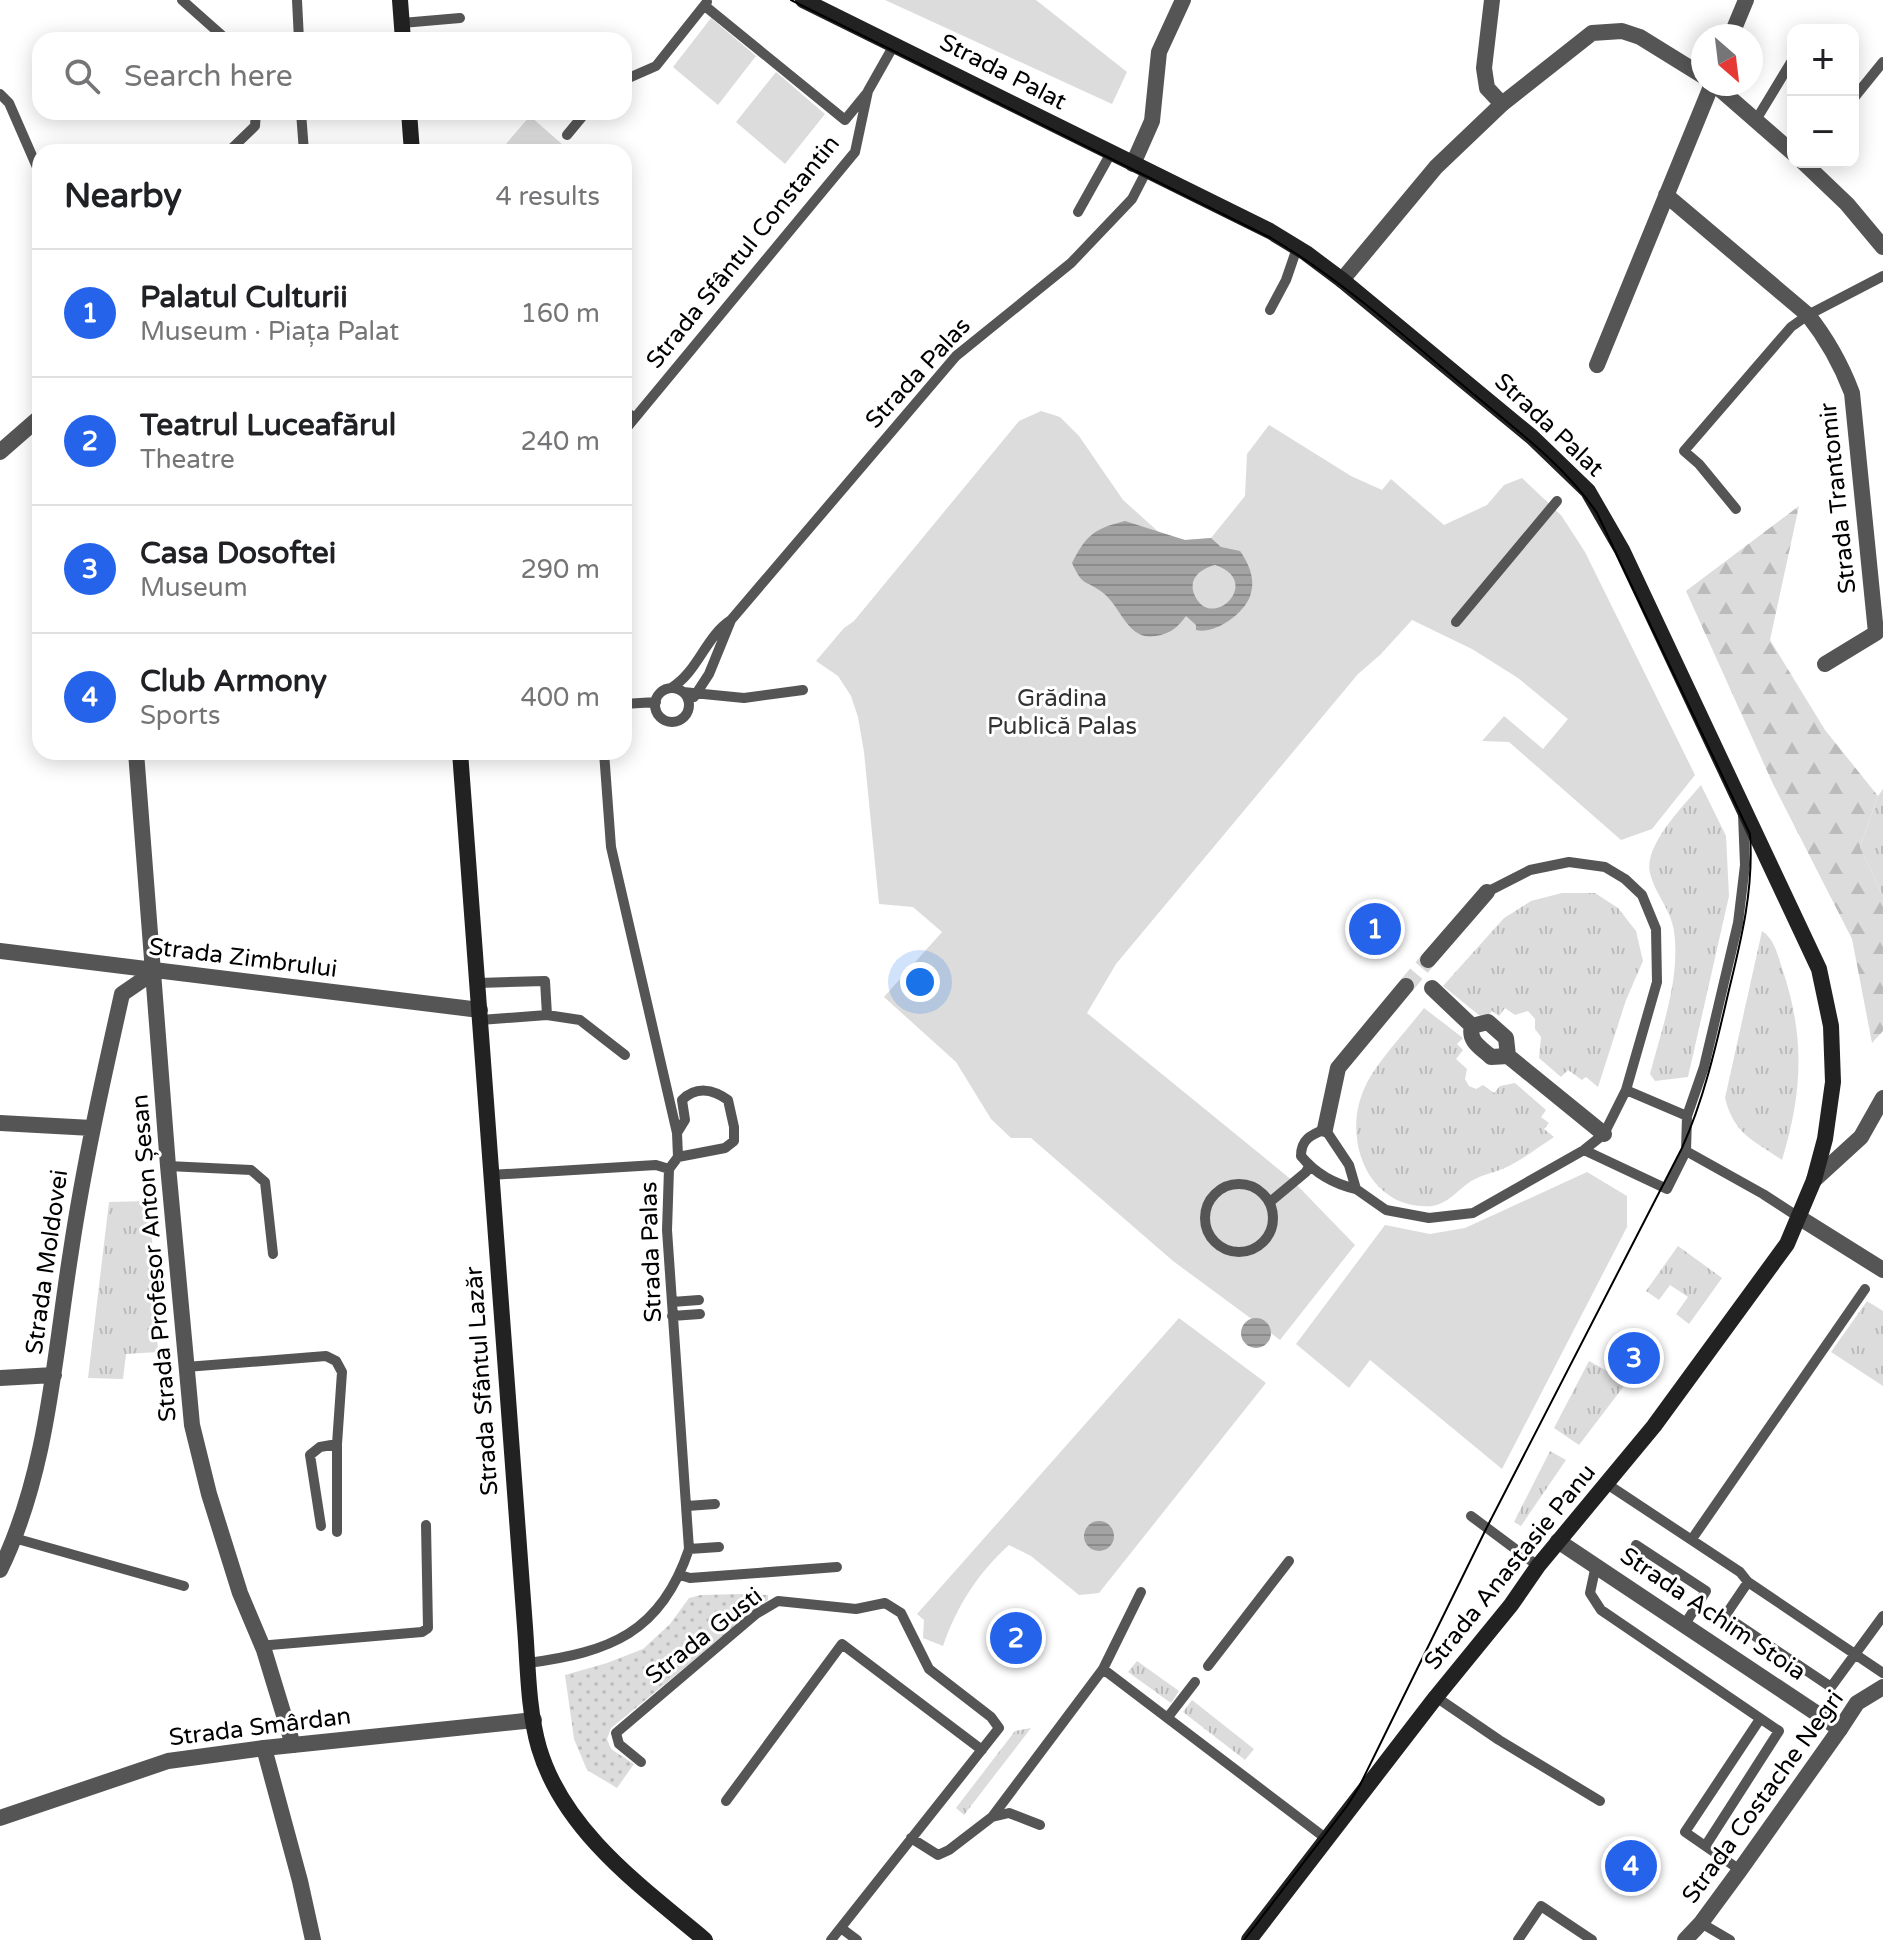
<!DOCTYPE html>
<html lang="en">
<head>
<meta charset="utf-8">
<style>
  :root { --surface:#fff; --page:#f2f2f2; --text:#202124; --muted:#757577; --line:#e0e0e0; --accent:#2563eb }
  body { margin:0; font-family:"Varela Round",sans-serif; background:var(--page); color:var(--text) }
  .controls { position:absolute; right:24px; top:24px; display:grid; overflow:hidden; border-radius:16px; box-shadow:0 4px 20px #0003 }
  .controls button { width:72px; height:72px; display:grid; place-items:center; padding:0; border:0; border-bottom:2px solid var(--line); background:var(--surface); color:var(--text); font:40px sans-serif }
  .compass { position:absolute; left:1691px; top:24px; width:72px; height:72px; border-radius:50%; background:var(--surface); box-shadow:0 4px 20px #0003; rotate:152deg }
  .you { position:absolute; left:920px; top:982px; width:28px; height:28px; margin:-20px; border:6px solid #fff; border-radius:50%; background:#1a73e8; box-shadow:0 0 0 12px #1a73e833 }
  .badge { display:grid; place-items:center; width:52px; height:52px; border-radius:50%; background:var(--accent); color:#fff; font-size:26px; font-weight:700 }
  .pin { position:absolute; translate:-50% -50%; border:4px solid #fff; box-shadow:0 2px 8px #0006 }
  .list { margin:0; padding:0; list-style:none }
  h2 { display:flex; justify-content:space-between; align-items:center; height:104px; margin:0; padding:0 32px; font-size:34px }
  h2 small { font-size:26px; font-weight:400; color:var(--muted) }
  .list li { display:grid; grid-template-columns:52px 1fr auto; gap:24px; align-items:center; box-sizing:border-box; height:128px; padding:0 32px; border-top:2px solid var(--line) }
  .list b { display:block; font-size:30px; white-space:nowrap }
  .list p { margin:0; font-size:26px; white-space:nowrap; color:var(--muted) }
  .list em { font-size:26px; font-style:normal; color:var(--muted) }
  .icon { flex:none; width:44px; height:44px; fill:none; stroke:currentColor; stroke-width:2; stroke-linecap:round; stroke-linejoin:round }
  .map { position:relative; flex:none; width:1883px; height:1940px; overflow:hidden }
  .search { position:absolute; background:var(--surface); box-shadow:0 4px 20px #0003; left:32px; top:32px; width:600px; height:88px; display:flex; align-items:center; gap:20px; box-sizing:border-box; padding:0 28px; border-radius:24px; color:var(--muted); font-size:30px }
  .panel { position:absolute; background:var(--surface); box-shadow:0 4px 20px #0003; left:32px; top:144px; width:600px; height:616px; border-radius:24px }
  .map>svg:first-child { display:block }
</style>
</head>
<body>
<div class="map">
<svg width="1883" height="1940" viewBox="0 0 1883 1940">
  <defs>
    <pattern id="grass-tufts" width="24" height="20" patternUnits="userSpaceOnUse" patternTransform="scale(2)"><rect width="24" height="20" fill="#dcdcdc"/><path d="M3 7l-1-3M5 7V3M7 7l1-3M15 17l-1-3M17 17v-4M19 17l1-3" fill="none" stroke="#bbb"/></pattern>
    <pattern id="forest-firs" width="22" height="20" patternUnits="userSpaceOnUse" patternTransform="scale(2)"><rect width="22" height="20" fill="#dcdcdc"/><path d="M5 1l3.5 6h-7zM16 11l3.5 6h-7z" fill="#bbb"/></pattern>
    <pattern id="garden-dots" width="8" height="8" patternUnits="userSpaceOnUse" patternTransform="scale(2)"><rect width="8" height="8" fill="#dcdcdc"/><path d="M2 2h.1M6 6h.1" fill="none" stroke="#bbb" stroke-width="1.8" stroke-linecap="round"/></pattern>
    <pattern id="water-rules" width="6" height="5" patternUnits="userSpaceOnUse" patternTransform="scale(2)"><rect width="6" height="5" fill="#a3a3a3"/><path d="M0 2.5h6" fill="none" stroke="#8b8b8b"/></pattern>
  </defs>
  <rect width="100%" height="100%" fill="#fff"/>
  <path fill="url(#grass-tufts)" d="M1701 785 1726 836 1729 896 1688 1077 1655 1081 1650 1074C1661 1031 1678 986 1675 941 1674 910 1656 898 1650 873 1643 846 1685 804 1701 785Z
    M1883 789V896L1860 847 1878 796Z
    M1562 893H1595L1618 908 1636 931 1643 961 1626 1000 1598 1087 1586 1077 1582 1080 1568 1070 1561 1077 1539 1058 1541 1037 1535 1029V1019L1528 1011 1515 1015 1505 1008 1499 1016 1492 1011 1485 1020 1443 986 1504 918 1531 901Z
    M1762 931C1774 938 1778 956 1782 968 1805 1036 1803 1091 1782 1160 1753 1140 1734 1134 1725 1098Z
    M1424 1008 1463 1038 1457 1044 1463 1050 1456 1059 1467 1069 1465 1079 1469 1086 1476 1089 1483 1085 1494 1093 1500 1086 1515 1083 1546 1110 1541 1117 1549 1123 1544 1129 1554 1137C1539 1147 1523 1159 1507 1167 1494 1173 1478 1175 1467 1184 1456 1192 1447 1204 1432 1206 1367 1211 1341 1137 1365 1087 1375 1064 1408 1029 1424 1008Z
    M150 1201 158 1352 126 1354 123 1379 88 1378 109 1202Z
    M1678 1246 1722 1278 1689 1324 1676 1314 1688 1297 1670 1285 1659 1300 1646 1291Z
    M1867 1301 1883 1311V1386L1831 1352Z
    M1589 1361 1627 1382 1579 1445 1554 1428Z
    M1550 1451 1566 1460 1521 1526 1514 1522Z
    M1137 1661 1179 1691 1171 1703 1128 1672Z
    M1192 1700 1254 1749 1245 1760 1183 1712Z
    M1031 1728 964 1815 956 1808 1015 1731Z"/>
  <path fill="url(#forest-firs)" d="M1799 506 1770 640 1825 730 1878 796 1860 847 1883 896V1031L1872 1043 1852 939 1773 784 1686 591Z"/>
  <path fill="#dcdcdc" d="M885 0H1036L1127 72 1112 104Z
    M711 18 756 56 718 105 673 67Z
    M776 72 825 114 785 164 736 122Z
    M530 116 571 152H499Z
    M1041 411 1060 417 1079 436 1123 500 1162 535 1185 540 1211 538 1245 496 1247 454 1269 425 1351 476 1382 490 1391 479 1444 525 1487 505 1504 485 1522 478 1561 515 1585 552 1695 775 1652 829 1621 840 1509 742 1482 741 1504 716 1543 749 1568 719 1518 678 1472 649 1412 620 1380 655 1358 674 1116 964 1087 1013 1293 1181 1355 1245 1280 1340 1173 1261 1031 1138H1011L991 1119 956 1062 884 997 942 932 913 907 879 904 864 752 858 717 851 696 838 676 816 661 844 628 854 621 1019 421Z
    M1587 1172 1627 1196V1227L1502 1469 1370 1360 1349 1388 1296 1344 1385 1225 1430 1234 1465 1228Z
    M1179 1318 1266 1383 1099 1593 1079 1595 1031 1556 1009 1545C977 1574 957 1606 943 1646L923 1638 924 1620 917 1614Z"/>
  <path fill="url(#garden-dots)" d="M740 1594 768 1595V1600L611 1728 607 1739 611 1749 634 1764 617 1788 587 1770 574 1739 565 1675 607 1663 643 1649 670 1624 689 1598 701 1595Z"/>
  <path fill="url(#water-rules)" fill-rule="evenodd" d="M1125 521 1185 540 1211 538 1221 547 1240 551C1249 564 1255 578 1251 593 1247 612 1215 635 1196 630V625L1186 616C1178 627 1170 634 1156 636 1127 641 1122 607 1102 592 1084 579 1083 587 1072 563 1087 534 1094 529 1125 521ZM1215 565C1264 581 1212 632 1195 596 1187 579 1200 569 1215 565Z
    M1241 1333a15 15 0 1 1 30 0a15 15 0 1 1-30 0Z
    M1084 1536a15 15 0 1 1 30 0a15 15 0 1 1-30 0Z"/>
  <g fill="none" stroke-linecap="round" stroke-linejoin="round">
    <path stroke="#d9d9d9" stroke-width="16" stroke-dasharray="16 8" stroke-linecap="butt" d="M1406 986 1428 960"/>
    <path stroke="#555" stroke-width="10" d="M182 0 227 40
      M297 0 299 40
      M705 6 845 120 867 93
      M402 23 460 18
      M624 80 656 66 707 2
      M0 94 9 103 40 174
      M1853 99 1883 62
      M301 112 304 152
      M1756 120 1793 59
      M567 135 586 112
      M228 152 255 126 256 112
      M1078 212 1111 153
      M1270 310 1286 280 1297 248
      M624 410 634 418
      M624 431 855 152 868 91 894 45
      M1736 509 1699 464 1684 451 1791 327 1808 315 1883 276
      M1456 622 1557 501
      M671 688C698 672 705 637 731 620L956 356 1071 263 1132 199 1147 170
      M655 705a17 17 0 1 1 34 0a17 17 0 1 1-34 0Z
      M683 692 744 698 803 690
      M694 697 709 674 731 620
      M624 704 656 702
      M478 983 545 981 547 1015 480 1020
      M547 1015 580 1020 625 1055
      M1626 1090 1687 1116
      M677 1133 685 1120 682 1100C696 1086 713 1089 728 1100L734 1127V1141L725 1148 678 1157
      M1584 1150 1667 1189 1686 1151 1687 1116 1704 1067 1738 923 1745 865 1743 814
      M1686 1151 1763 1194 1800 1218
      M168 1166 251 1170 265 1182 273 1254
      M490 1175 656 1165 669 1169
      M1205 1218a34 34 0 1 1 68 0a34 34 0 1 1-68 0Z
      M1356 1189C1334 1184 1315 1173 1301 1156 1301 1139 1311 1135 1325 1129L1349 1165 1356 1189 1386 1210 1429 1218 1473 1213 1584 1150 1604 1134 1626 1090 1657 982 1656 929 1642 895 1625 879 1605 867 1569 862 1530 870 1487 892
      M1270 1202 1306 1172 1309 1166
      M672 1302 699 1300
      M672 1316 700 1314
      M186 1367 326 1356 336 1361 342 1372 337 1444V1532
      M1607 1484 1740 1572 1748 1582 1883 1673
      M687 1506 715 1504
      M1471 1516 1538 1566
      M321 1526 310 1455 320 1447 337 1444
      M14 1538 184 1586
      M1692 1539 1865 1289
      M1636 1545 1706 1591 1685 1624
      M689 1549 719 1547
      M1596 1565 1590 1593 1601 1610 1779 1731 1706 1845
      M680 1575 690 1578 837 1567
      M1748 1582 1725 1616 1831 1687 1883 1616
      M264 1650 270 1645 422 1632 428 1628 426 1525
      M528 1663C610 1652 661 1633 689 1549L667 1230 669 1169 678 1157 677 1133 611 847 604 752
      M1208 1666 1289 1561
      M1103 1669 1328 1840
      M1436 1697 1499 1740 1600 1801
      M1168 1717 1195 1682
      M641 1762 619 1744 616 1733 756 1614 778 1601 856 1609 885 1603 901 1613 929 1669 991 1717 999 1728 831 1940
      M726 1801 842 1644 982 1750
      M992 1817 1009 1813 1040 1825
      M911 1838 938 1855 949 1850 992 1817 1103 1669 1141 1592
      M1740 1870 1685 1832 1760 1719
      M1701 1923 1730 1940
      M841 1928 857 1940
      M1518 1940 1541 1906 1592 1940"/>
    <path stroke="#555" stroke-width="16" d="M1428 960 1487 892
      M1432 988 1472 1026 1488 1022 1506 1038 1508 1056 1604 1134
      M1472 1026C1468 1041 1480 1047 1491 1057L1508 1056
      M1325 1129 1338 1068 1406 986
      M1800 1218 1883 1270"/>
    <path stroke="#555" stroke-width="16" d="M1492 0 1484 68 1487 88 1502 104
      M1731 36 1746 0
      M1666 195 1808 315C1827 339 1841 364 1852 393L1876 633 1825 664
      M1597 365 1712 84
      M0 452 40 417
      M136 752 168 1166 192 1425 209 1494 240 1593 264 1650 293 1745
      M0 951 480 1010
      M0 1123 92 1128
      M0 1378 54 1375
      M0 1570C48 1472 54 1357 71 1251 84 1164 103 1079 122 994L154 972
      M1840 1729 1857 1703 1883 1687
      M264 1748 300 1881 313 1940"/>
    <path stroke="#555" stroke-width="16" d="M1714 84 1793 153
      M1803 162 1847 204 1883 247
      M1133 164 1152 121 1159 52 1183 0
      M1342 280 1436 167 1502 104 1592 33 1622 31 1640 37 1703 76
      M1814 1180 1861 1137 1883 1098
      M1558 1541 1840 1729 1740 1870 1701 1923 1685 1940
      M0 1818 168 1761 264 1748 534 1720"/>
    <path stroke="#222" stroke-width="16" d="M400 0 403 40
      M803 0 1270 231 1306 253 1342 280 1532 437 1588 491 1622 550 1819 969 1831 1026 1833 1082 1825 1139 1814 1180 1787 1244 1654 1426 1538 1566 1511 1605 1436 1697 1249 1940
      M409 112 412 152
      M460 752 525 1627C528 1666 528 1710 539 1748 564 1832 642 1887 705 1940"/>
    <path stroke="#000" stroke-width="2" d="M791 0 1271 238C1340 279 1403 335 1465 387 1511 426 1563 463 1597 513L1750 834C1754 889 1741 941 1728 994 1716 1046 1704 1099 1682 1148L1487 1527 1359 1787 1347 1806 1244 1940"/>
  </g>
  <g text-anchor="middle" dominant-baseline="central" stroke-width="6" stroke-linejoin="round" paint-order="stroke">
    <g font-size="24" fill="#000" stroke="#fff">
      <text transform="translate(1003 72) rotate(27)">Strada Palat</text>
      <text transform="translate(743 252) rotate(-51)">Strada Sfântul Constantin</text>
      <text transform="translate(918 373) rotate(-47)">Strada Palas</text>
      <text transform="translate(1549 425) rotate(43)">Strada Palat</text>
      <text transform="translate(1838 498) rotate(-96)">Strada Trantomir</text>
      <text transform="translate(243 958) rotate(7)">Strada Zimbrului</text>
      <text transform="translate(651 1252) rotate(-92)">Strada Palas</text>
      <text transform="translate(154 1258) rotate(-95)">Strada Profesor Anton Șesan</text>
      <text transform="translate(47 1262) rotate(-82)">Strada Moldovei</text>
      <text transform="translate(482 1381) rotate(-94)">Strada Sfântul Lazăr</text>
      <text transform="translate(1510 1567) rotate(-51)">Strada Anastasie Panu</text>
      <text transform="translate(1713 1614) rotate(34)">Strada Achim Stoia</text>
      <text transform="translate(704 1636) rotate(-38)">Strada Gusti</text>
      <text transform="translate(260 1727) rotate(-7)">Strada Smârdan</text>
      <text transform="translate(1763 1797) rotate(-54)">Strada Costache Negri</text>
    </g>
    <g font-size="24" fill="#333" stroke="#fff">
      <text x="1062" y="698">Grădina<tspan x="1062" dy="28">Publică Palas</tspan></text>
    </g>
  </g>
</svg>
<div class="controls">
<button>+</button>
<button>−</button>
</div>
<svg class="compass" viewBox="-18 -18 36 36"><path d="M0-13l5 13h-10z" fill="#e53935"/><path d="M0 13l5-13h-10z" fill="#757577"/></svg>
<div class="you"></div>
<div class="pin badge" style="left:1375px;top:929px">1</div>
<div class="pin badge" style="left:1016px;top:1638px">2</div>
<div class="pin badge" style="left:1634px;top:1358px">3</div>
<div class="pin badge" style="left:1631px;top:1866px">4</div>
<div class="search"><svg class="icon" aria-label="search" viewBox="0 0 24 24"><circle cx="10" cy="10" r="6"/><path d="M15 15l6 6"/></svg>Search here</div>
<section class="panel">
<h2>Nearby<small>4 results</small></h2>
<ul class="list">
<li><span class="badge">1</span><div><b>Palatul Culturii</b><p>Museum · Piața Palat</p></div><em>160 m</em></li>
<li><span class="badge">2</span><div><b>Teatrul Luceafărul</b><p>Theatre</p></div><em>240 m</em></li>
<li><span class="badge">3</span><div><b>Casa Dosoftei</b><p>Museum</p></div><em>290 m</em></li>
<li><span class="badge">4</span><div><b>Club Armony</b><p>Sports</p></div><em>400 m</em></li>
</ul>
</section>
</div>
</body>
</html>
